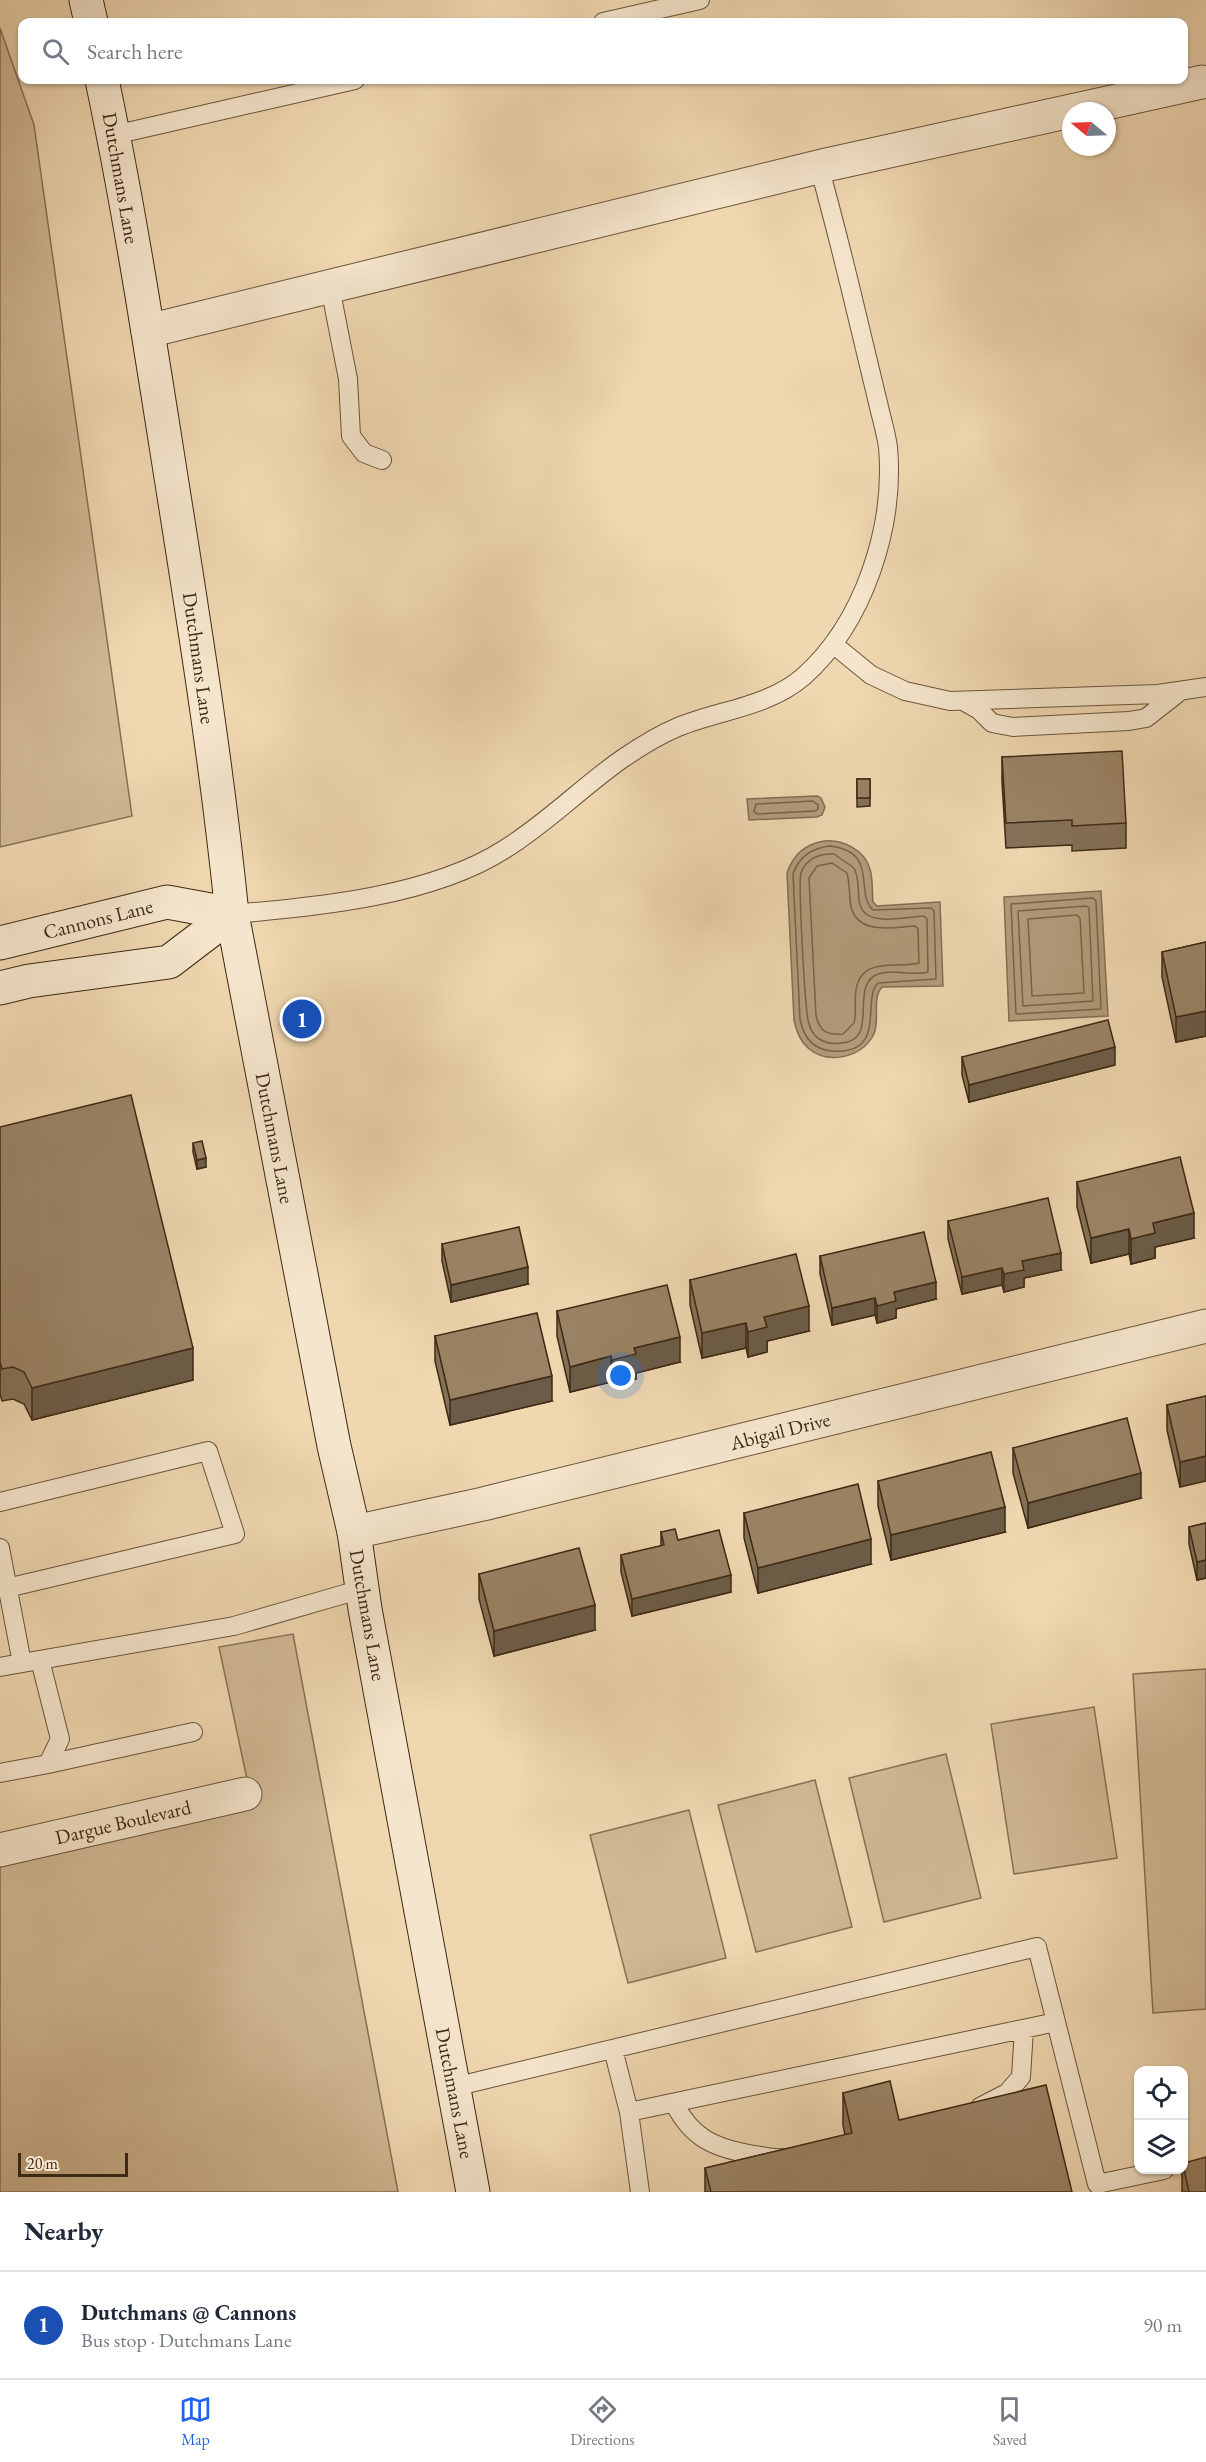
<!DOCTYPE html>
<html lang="en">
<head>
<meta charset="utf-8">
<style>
  :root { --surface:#fff; --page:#f6f6f7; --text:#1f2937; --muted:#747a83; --line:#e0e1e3; --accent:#2563eb }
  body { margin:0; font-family:"EB Garamond",serif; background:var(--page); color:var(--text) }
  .controls { position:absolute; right:18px; bottom:18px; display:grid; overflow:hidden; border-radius:12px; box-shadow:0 2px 4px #0004 }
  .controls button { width:54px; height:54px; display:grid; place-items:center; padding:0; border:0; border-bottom:2px solid var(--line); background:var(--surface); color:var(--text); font:30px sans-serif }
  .compass { position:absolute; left:1062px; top:102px; width:54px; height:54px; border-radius:50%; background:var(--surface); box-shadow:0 2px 4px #0004; rotate:289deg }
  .scale { position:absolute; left:18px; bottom:15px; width:110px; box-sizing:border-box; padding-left:6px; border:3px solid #3d2914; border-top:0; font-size:16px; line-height:21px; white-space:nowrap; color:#3d2914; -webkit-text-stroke:4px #f5e5cc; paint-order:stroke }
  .you { position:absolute; left:621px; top:1376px; width:21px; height:21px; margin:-15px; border:4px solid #fff; border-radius:50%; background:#1a73e8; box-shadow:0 0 0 9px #1a73e833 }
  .badge { display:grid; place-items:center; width:39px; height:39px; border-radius:50%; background:var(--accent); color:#fff; font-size:20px; font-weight:700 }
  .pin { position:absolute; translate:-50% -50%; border:3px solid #fff; box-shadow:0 2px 6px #0006 }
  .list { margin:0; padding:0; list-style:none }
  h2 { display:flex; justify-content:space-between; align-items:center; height:78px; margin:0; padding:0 24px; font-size:26px }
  h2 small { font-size:20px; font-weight:400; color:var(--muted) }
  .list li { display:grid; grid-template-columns:39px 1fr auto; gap:18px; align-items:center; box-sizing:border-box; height:108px; padding:0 24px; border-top:2px solid var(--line) }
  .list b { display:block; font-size:22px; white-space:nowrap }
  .list p { margin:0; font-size:20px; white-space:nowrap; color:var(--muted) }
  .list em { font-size:20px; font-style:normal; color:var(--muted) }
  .icon { flex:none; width:33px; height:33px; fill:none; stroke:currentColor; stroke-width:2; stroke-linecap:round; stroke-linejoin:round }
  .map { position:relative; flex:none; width:1206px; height:2192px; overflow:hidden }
  .search { position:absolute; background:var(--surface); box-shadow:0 2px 4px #0004; left:18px; right:18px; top:18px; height:66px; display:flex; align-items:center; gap:15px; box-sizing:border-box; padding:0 21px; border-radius:12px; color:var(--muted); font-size:22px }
  .sheet { height:186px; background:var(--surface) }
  nav { display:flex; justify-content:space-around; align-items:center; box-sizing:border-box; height:84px; border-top:2px solid var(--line); background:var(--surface); font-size:16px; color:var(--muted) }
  nav a { display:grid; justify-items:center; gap:3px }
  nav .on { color:var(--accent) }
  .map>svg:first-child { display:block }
</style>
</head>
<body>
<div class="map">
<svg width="1206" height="2192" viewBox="0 0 1206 2192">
  <rect width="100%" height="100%" fill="#efd7b0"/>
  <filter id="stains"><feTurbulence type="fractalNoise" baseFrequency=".00333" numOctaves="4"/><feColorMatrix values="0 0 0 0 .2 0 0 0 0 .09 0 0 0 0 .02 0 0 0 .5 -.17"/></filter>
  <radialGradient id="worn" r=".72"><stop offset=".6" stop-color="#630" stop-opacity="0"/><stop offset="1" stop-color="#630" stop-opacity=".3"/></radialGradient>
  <path fill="#d1b995" stroke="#877154" stroke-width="1.5" d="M0 28 34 125 132 816 0 847Z
    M293 1634 398 2192H0V1856L251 1798 219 1647Z
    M1206 1669V2009L1153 2013 1133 1674Z
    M1094 1707 1117 1858 1014 1874 991 1724Z
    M946 1754 981 1898 884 1922 849 1778Z
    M815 1780 852 1927 756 1952 718 1805Z
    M689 1810 726 1958 628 1983 590 1835Z"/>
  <path fill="#b29c7b" stroke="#836e52" stroke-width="1.5" d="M817 796 821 798 825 807 822 815 817 817 749 820 747 799Z
    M824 841C842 839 865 850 870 869 873 879 872 891 873 902L877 906 940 902 943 986 882 987C871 999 881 1022 873 1036 860 1058 828 1065 808 1048 800 1041 796 1030 794 1020L787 873C793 855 805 844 824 841Z
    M1101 891 1108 1016 1009 1021 1004 897Z"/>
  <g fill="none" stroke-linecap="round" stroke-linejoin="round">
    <path stroke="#786248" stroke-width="1.5" d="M813 801 818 805V809L815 811 757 814 754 811 756 804Z
      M830 846C880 852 854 893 873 910L931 908 934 911 936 979 878 983C862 998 885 1047 843 1051 833 1052 824 1051 816 1046 806 1040 802 1029 800 1019L793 874C799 856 812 848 830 846Z
      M834 854 854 868C859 877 858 889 859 900 862 929 904 917 924 916L927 919 928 972C913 977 888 967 874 976 851 991 879 1041 841 1043 835 1044 829 1044 823 1041 816 1038 811 1032 809 1024 805 1014 798 882 801 873 806 859 819 853 834 854Z
      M832 863 847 873C850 884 849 896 851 907 859 936 894 927 915 926L918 929 919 963C896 969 861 956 856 990 854 1001 857 1012 854 1023L843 1034C827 1035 820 1032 816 1016L809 878 817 866Z
      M1093 898 1096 901 1101 1009 1016 1014 1011 904Z
      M1086 906 1089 908 1093 1001 1023 1006 1018 911Z
      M1077 915 1080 918 1084 993 1032 996 1028 919Z"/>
    <g stroke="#6a543b" stroke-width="20">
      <path id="lane" d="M603 22 700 0
        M114 135 355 80
        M330 287 348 379 351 436 364 453 382 460
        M833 644 871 675 905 691 950 701 1158 694 1206 687
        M963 701 979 710 992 723 1013 727 1129 721 1146 718 1178 693
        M232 914C317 907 432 896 505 849 547 823 582 787 622 759 638 748 659 735 678 727 719 710 768 707 803 677 864 623 895 527 888 447 886 433 882 420 879 407 873 382 867 357 861 332 848 277 834 221 819 166
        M0 1502 208 1451 235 1534 7 1588
        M0 1548 22 1663
        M0 1667 234 1626 362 1589
        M48 1764 193 1732
        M0 1773 48 1764 60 1739 40 1660
        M613 2049 629 2112 1056 2022
        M454 2087 1037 1947 1097 2184 1164 2170
        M674 2103C692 2139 715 2148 754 2155 763 2156 773 2159 782 2158
        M980 2107 1007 2093 1021 2077 1024 2029
        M629 2112 640 2192"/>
    </g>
    <g stroke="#6a543b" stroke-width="35">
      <path id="street" d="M148 331 826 165 1202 82
        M354 1532 483 1504 1206 1326
        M0 1850 245 1794"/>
    </g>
    <g stroke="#3d2914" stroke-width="35">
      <path id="secondary" d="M86 0 91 22
        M102 80C131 217 152 357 174 496 196 635 218 774 232 914L334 1446 354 1532 365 1609 473 2192
        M0 943 167 902 232 914
        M0 988 29 981 169 962 232 914"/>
    </g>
    <use href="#lane" stroke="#f5e5cc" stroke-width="18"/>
    <use href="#street" stroke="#f5e5cc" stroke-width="33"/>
    <use href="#secondary" stroke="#f5e5cc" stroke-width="33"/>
  </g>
  <path fill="#847157" stroke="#3d2914" stroke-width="1.5" d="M1002 757 1126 823V848L1072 851V845L1006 848 1002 782Z
    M857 779H870V806L857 807Z
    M1206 942V1036L1176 1042 1162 977V952Z
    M962 1057 1115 1065 969 1102 962 1075Z
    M0 1127 193 1380 32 1420 24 1404 13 1399 2 1401 0 1394Z
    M193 1143 206 1167 197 1169 193 1152Z
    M1077 1182 1194 1238 1155 1247V1258L1131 1264 1129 1254 1091 1263 1077 1207Z
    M948 1221 1061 1270 1024 1278V1287L1004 1292 1002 1285 962 1294 948 1239Z
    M442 1244 528 1284 451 1302 442 1261Z
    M820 1256 936 1299 896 1309V1318L877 1323 875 1315 832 1325 820 1274Z
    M690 1280 809 1331 767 1341V1352L748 1357 746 1348 702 1358 690 1305Z
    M557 1311 680 1362 636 1373V1379L612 1385 611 1382 570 1392 557 1336Z
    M435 1336 552 1401 450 1425 435 1361Z
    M1206 1396 1180 1487 1167 1430V1405Z
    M1013 1448 1141 1498 1028 1528 1013 1473Z
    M878 1481 1005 1532 891 1560 878 1506Z
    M744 1513 871 1564 758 1593 744 1538Z
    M1206 1523V1578L1197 1580 1189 1544V1527Z
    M661 1532 678 1540 731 1592 632 1616 621 1572V1555L661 1546Z
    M479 1574 595 1630 494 1656 479 1599Z
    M843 2093 899 2120 1072 2192H705V2168L845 2135 843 2125Z
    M1182 2169H1184L1206 2192H1182Z"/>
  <path fill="#6c5c47" stroke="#3d2914" stroke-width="1.5" d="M1206 1011V1036L1176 1042V1017Z
    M1115 1047V1065L969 1102V1085Z
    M206 1158V1167L197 1169V1160Z
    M1194 1213V1238L1155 1247V1258L1131 1264V1239L1153 1223Z
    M1129 1229V1254L1091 1263V1238Z
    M1061 1253V1270L1024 1278V1287L1004 1292V1274L1022 1261Z
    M528 1267V1284L451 1302V1285Z
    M1002 1268V1285L962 1294V1277Z
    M936 1282V1299L896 1309V1318L877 1323V1306L894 1292Z
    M875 1298V1315L832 1325V1308Z
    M809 1306V1331L767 1341V1352L748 1357V1332L764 1317Z
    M746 1323V1348L702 1358V1333Z
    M680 1337V1362L636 1373V1379L612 1385V1360L634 1348Z
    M193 1348V1380L32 1420V1388Z
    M611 1356V1382L570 1392V1367Z
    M552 1376V1401L450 1425V1400Z
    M1206 1456V1481L1180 1487V1462Z
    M1141 1473V1498L1028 1528V1503Z
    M1005 1507V1532L891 1560V1535Z
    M871 1539V1564L758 1593V1568Z
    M1206 1560V1578L1197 1580V1562Z
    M731 1575V1592L632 1616V1599Z
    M595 1605V1630L494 1656V1631Z"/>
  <path fill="#9a8365" stroke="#3d2914" stroke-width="1.5" d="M1122 751 1126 823 1072 826V820L1006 823 1002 757Z
    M857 779H870V798H857Z
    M1206 942V1011L1176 1017 1162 952Z
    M1108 1020 1115 1047 969 1085 962 1057Z
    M131 1095 193 1348 32 1388 24 1372 13 1367 2 1369 0 1362V1127Z
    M202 1141 206 1158 197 1160 193 1143Z
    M1180 1157 1194 1213 1153 1223 1155 1233 1131 1239 1129 1229 1091 1238 1077 1182Z
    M1048 1198 1061 1253 1022 1261 1024 1270 1004 1274 1002 1268 962 1277 948 1221Z
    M519 1227 528 1267 451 1285 442 1244Z
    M924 1232 936 1282 894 1292 896 1301 877 1306 875 1298 832 1308 820 1256Z
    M796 1254 809 1306 764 1317 767 1327 748 1332 746 1323 702 1333 690 1280Z
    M667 1285 680 1337 634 1348 636 1354 612 1360 611 1356 570 1367 557 1311Z
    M537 1313 552 1376 450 1400 435 1336Z
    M1206 1396V1456L1180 1462 1167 1405Z
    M1127 1418 1141 1473 1028 1503 1013 1448Z
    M991 1452 1005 1507 891 1535 878 1481Z
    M858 1484 871 1539 758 1568 744 1513Z
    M1206 1523V1560L1197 1562 1189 1527Z
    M675 1529 678 1540 719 1530 731 1575 632 1599 621 1555 664 1545 661 1532Z
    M579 1548 595 1605 494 1631 479 1574Z
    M890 2081 899 2120 1046 2085 1072 2192H711L705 2168 852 2133 843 2093Z
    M1206 2157V2192H1189L1184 2169V2163Z"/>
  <g text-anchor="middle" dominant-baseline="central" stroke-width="4.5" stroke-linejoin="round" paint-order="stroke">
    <g font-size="20" fill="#3d2914" stroke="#f5e5cc">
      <text transform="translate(121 178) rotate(80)">Dutchmans Lane</text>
      <text transform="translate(199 658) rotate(82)">Dutchmans Lane</text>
      <text transform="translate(98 919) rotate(-14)">Cannons Lane</text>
      <text transform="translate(275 1138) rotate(79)">Dutchmans Lane</text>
      <text transform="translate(780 1431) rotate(-14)">Abigail Drive</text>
      <text transform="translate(368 1615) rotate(80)">Dutchmans Lane</text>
      <text transform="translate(123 1822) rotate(-13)">Dargue Boulevard</text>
      <text transform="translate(455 2093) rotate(79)">Dutchmans Lane</text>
    </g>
  </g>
  <rect width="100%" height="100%" filter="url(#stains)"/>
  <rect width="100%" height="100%" fill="url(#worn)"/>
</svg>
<div class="controls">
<button><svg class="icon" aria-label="locate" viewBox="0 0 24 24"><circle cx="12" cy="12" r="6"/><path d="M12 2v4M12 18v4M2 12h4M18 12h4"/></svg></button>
<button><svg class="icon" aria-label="layers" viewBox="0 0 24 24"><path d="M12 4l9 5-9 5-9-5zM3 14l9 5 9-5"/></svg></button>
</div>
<svg class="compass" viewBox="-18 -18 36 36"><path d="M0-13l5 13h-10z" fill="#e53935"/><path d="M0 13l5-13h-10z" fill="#747a83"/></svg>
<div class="scale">20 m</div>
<div class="you"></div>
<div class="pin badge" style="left:302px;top:1019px;background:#1a4fb4">1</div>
<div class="search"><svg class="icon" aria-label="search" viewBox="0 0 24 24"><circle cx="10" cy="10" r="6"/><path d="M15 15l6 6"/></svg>Search here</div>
</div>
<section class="sheet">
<h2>Nearby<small></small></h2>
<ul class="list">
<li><span class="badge" style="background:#1a4fb4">1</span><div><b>Dutchmans @ Cannons</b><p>Bus stop · Dutchmans Lane</p></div><em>90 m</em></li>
</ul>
</section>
<nav>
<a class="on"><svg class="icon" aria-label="map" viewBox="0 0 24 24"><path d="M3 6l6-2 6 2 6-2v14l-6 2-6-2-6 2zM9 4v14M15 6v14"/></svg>Map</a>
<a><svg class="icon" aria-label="directions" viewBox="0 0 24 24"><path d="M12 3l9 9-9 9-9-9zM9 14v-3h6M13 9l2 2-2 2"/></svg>Directions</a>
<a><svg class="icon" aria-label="saved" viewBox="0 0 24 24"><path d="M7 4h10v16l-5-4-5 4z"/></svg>Saved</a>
</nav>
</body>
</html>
